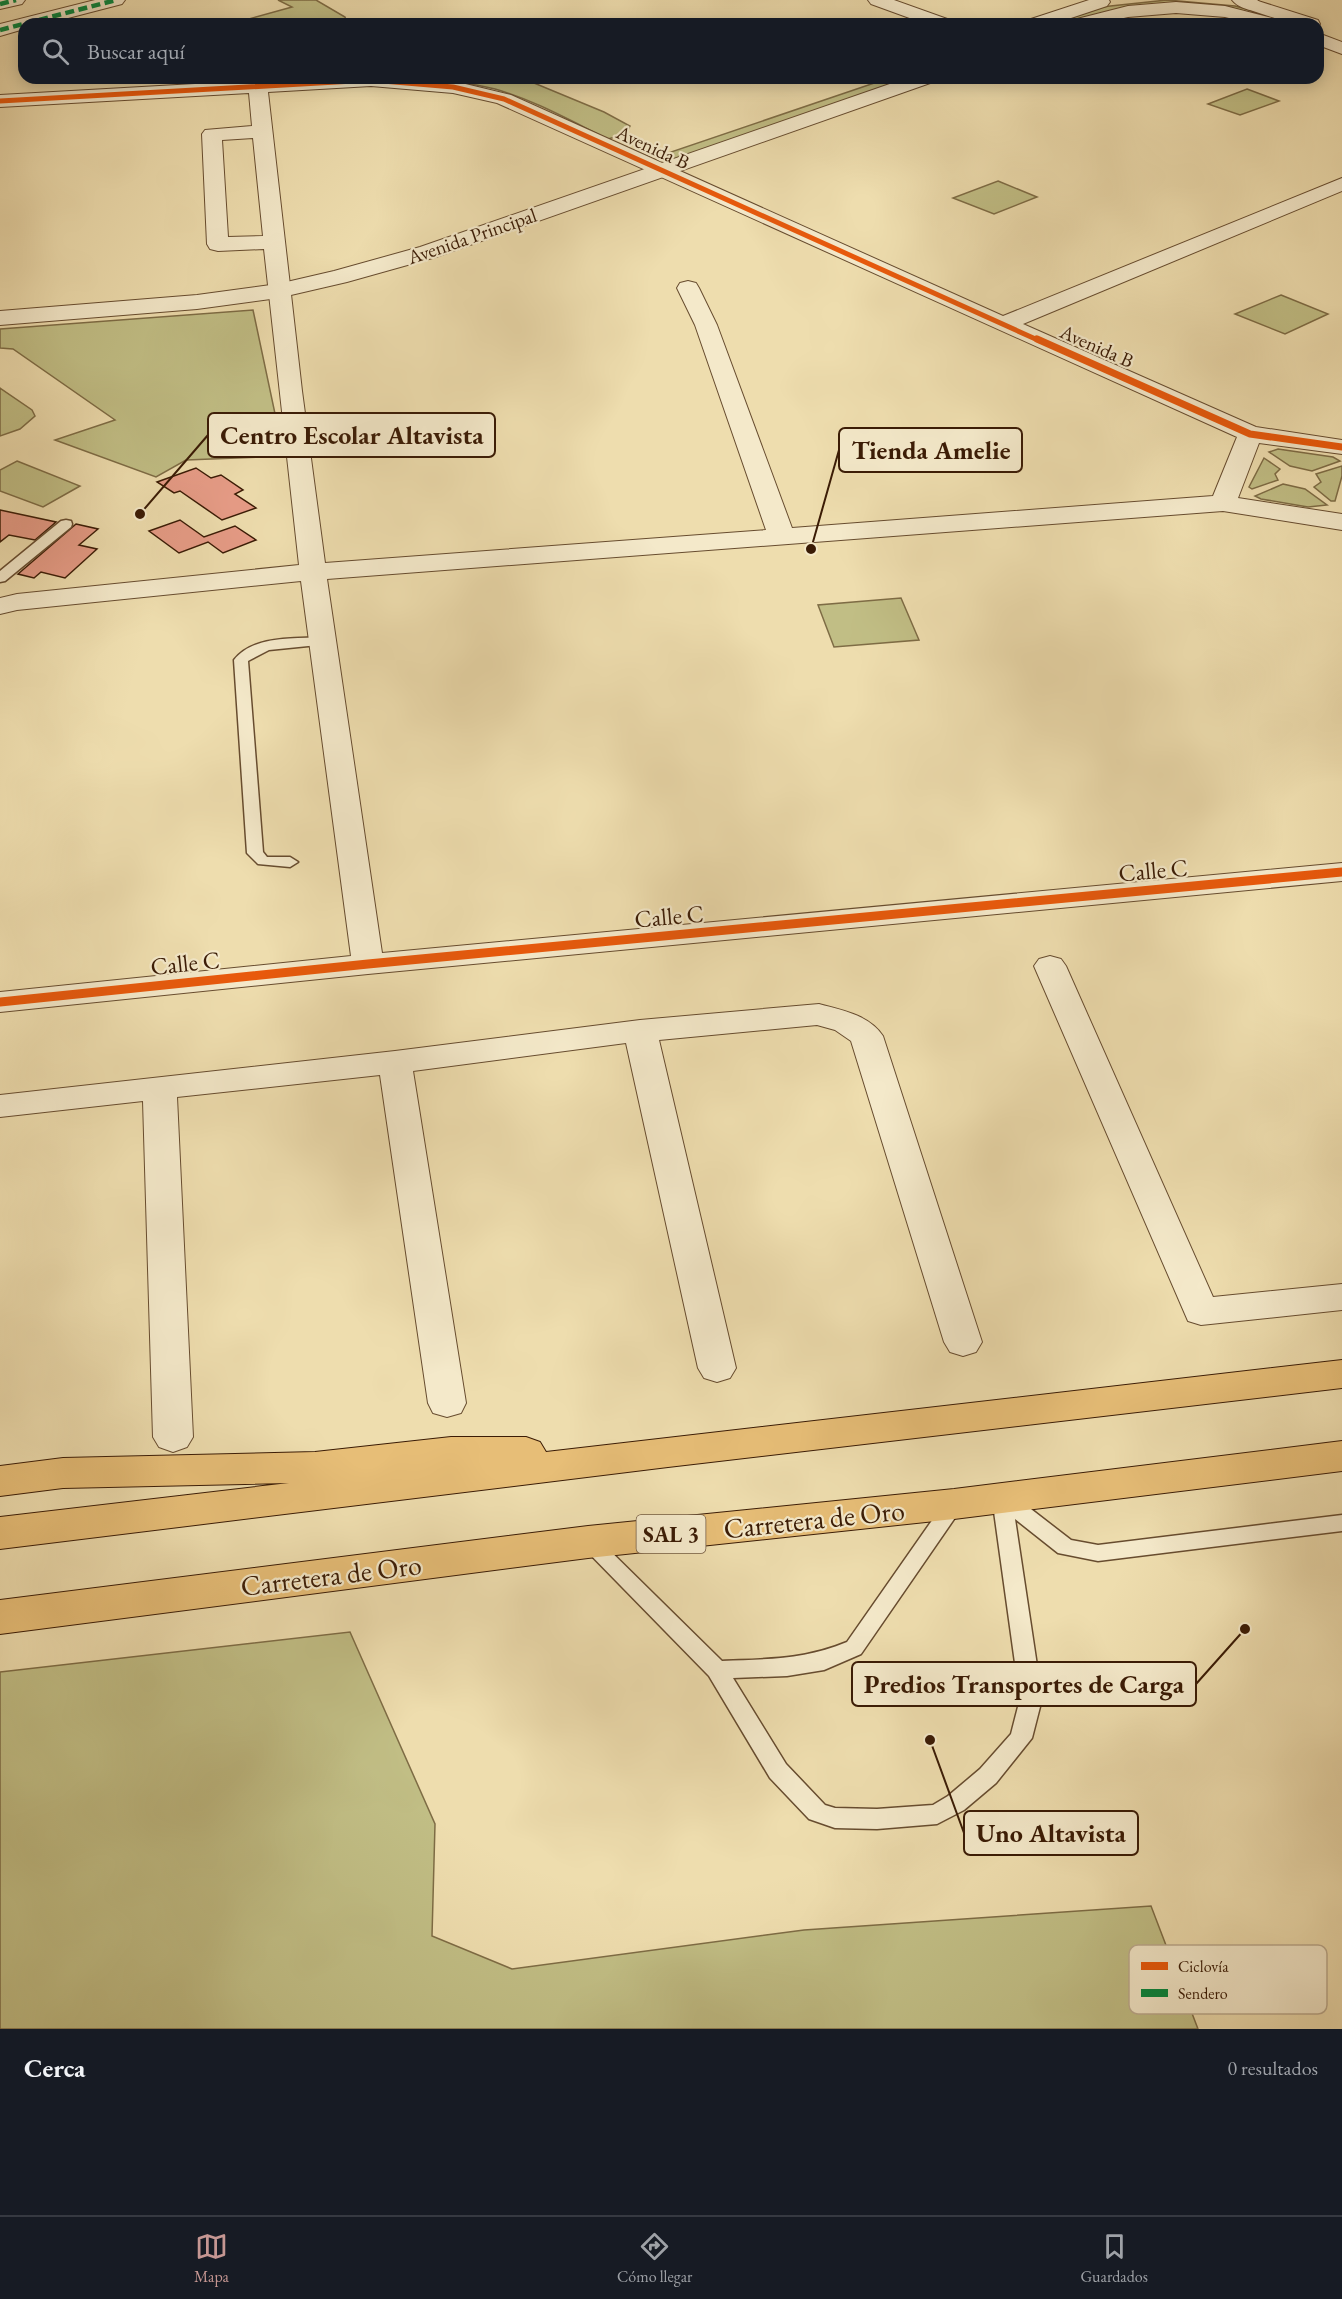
<!DOCTYPE html>
<html lang="es">
<head>
<meta charset="utf-8">
<style>
  :root { --surface:#171b24; --page:#20242c; --text:#f1f3f6; --muted:#9ea1a6; --line:#363941; --accent:#c59692 }
  body { margin:0; font-family:"EB Garamond",serif; background:var(--page); color:var(--text) }
  .list { margin:0; padding:0; list-style:none }
  h2 { display:flex; justify-content:space-between; align-items:center; height:78px; margin:0; padding:0 24px; font-size:26px }
  h2 small { font-size:20px; font-weight:400; color:var(--muted) }
  .icon { flex:none; width:33px; height:33px; fill:none; stroke:currentColor; stroke-width:2; stroke-linecap:round; stroke-linejoin:round }
  .map { position:relative; flex:none; width:1342px; height:2029px; overflow:hidden }
  .search { position:absolute; background:var(--surface); box-shadow:0 3px 15px #0003; left:18px; right:18px; top:18px; height:66px; display:flex; align-items:center; gap:15px; box-sizing:border-box; padding:0 21px; border-radius:18px; color:var(--muted); font-size:22px }
  .sheet { height:186px; background:var(--surface) }
  nav { display:flex; justify-content:space-around; align-items:center; box-sizing:border-box; height:84px; border-top:2px solid var(--line); background:var(--surface); font-size:16px; color:var(--muted) }
  nav a { display:grid; justify-items:center; gap:3px }
  nav .on { color:var(--accent) }
  .map>svg:first-child { display:block }
</style>
</head>
<body>
<div class="map">
<svg width="1342" height="2029" viewBox="0 0 1342 2029">
  <rect width="100%" height="100%" fill="#eeddae"/>
  <filter id="stains"><feTurbulence type="fractalNoise" baseFrequency=".00333" numOctaves="4"/><feColorMatrix values="0 0 0 0 .2 0 0 0 0 .09 0 0 0 0 .02 0 0 0 .5 -.17"/></filter>
  <radialGradient id="worn" r=".72"><stop offset=".6" stop-color="#630" stop-opacity="0"/><stop offset="1" stop-color="#630" stop-opacity=".3"/></radialGradient>
  <path fill="#c1be85" stroke="#7e6c45" stroke-width="1.5" d="M278 0H316L345 17 347 24H231L292 7Z
    M1167 0 1235 6 1302 24H1285L1240 11 1101 13 1071 24H1049L1101 7Z
    M403 78H522L604 112 630 126 626 134 608 139C571 121 534 100 495 89 465 81 433 80 403 78Z
    M889 78H915L674 160 666 157 668 153Z
    M1247 89 1279 101 1240 115 1208 104Z
    M998 181 1037 197 994 214 953 198Z
    M1281 295 1328 314 1285 334 1235 314Z
    M253 310 284 456 186 460 156 477 55 440 115 420 13 349 0 348V329Z
    M0 388 32 410 35 416 20 429 0 436Z
    M1278 449 1333 457 1340 461 1312 471 1290 466 1269 452Z
    M1264 458 1280 469 1275 474 1278 480 1252 489 1249 487Z
    M17 461 80 486 43 507 0 491V470Z
    M1342 466V476L1335 501H1331L1314 487 1321 482 1316 474Z
    M1283 484 1305 489 1327 505 1308 507 1261 499 1255 496Z
    M901 598 919 640 834 647 818 605Z
    M350 1632 435 1824 432 1936 512 1969 804 1930 1151 1906 1198 2029H0V1672Z"/>
  <path fill="#e79c87" stroke="#3a1b05" stroke-width="1.5" d="M196 468 211 478 221 475 243 490 235 494 256 508 222 520 180 491 174 493 157 482Z
    M0 510 56 522 35 540 9 535 0 542Z
    M180 520 204 537 235 526 256 540 223 553 208 542 179 553 149 531Z
    M76 524 98 529 79 545 97 549 65 578 41 572 34 578 18 574Z"/>
  <g fill="none" stroke-linecap="round" stroke-linejoin="round">
    <g stroke="#674c2f" stroke-width="3">
      <path id="service" d="M66 520 71 521 72 524 71 527 5 581 0 582V571L61 521Z
        M323 637 330 641 328 644 269 650 248 661 263 852 267 857H290L298 862 290 867 258 864 247 853 234 660C253 635 295 639 323 637Z
        M1002 1489 1009 1492 1071 1540 1098 1545 1342 1515V1531L1098 1561 1058 1553 1015 1519 1042 1699 1032 1738 996 1783 964 1810 937 1824 877 1829 835 1828 809 1819 770 1778 709 1676 578 1542 581 1536 588 1534 595 1536 722 1661C767 1659 804 1660 847 1642L947 1499 954 1496 961 1499 964 1504 961 1509 861 1654 824 1670 787 1676 733 1678 786 1764 825 1805 835 1808 877 1809 933 1805 948 1796 980 1769 1011 1734 1020 1699 992 1497 995 1492Z"/>
    </g>
    <g stroke="#674c2f" stroke-width="2">
      <path id="minor" d="M0 0H25L22 4 0 9Z
        M95 0H125L122 4 45 24H24V29L0 36V24Z
        M868 0H894L950 20 952 24H926L871 4Z
        M1232 0H1257L1265 6 1262 10C1253 12 1238 8 1232 0Z
        M247 78H267V80L416 78 453 81 511 95 1003 316 1342 178V191L1023 324 1256 427 1342 440V454L1259 443 1238 498 1342 514V530L1223 511 327 579 382 953 1342 863V881L368 974 0 1012V992L351 956 301 581 17 610 0 614V598L17 594 299 565 264 249 218 251 210 249 207 244 202 134 205 130 252 126 249 93 0 107V95L248 81ZM371 86 453 93 497 103 1237 437 1213 496 792 528 717 325 699 288 696 283 688 281 680 283 677 288 695 325 766 530 325 563 302 391 268 92ZM253 138 263 236 228 237 222 140Z
        M1050 956 1061 959 1066 966 1213 1297 1342 1284V1310L1201 1325 1188 1321 1034 966 1039 959Z
        M819 1004C842 1010 869 1015 883 1036L982 1342 976 1352 963 1356 950 1352 944 1342 851 1041 835 1030 817 1025 659 1040 736 1368 730 1378 717 1382 704 1378 698 1368 626 1043 413 1071 466 1403 461 1413 447 1417 433 1413 428 1403 380 1075 177 1097 193 1437 187 1447 173 1452 159 1447 153 1437 143 1101 0 1117V1095L395 1051 640 1020Z"/>
    </g>
    <g stroke="#674c2f" stroke-width="2">
      <path id="tertiary" d="M1089 0H1109L1110 2 1107 6 1053 24H1026L1028 20Z
        M1255 0 1318 20 1320 24 1318 27V24H1293L1247 9 1244 5 1247 1Z
        M1176 2 1225 6 1280 20 1282 24H1253L1225 17 1176 13 1128 17 1099 24H1071L1073 20 1128 6Z
        M1318 33 1342 42V54L1318 45Z
        M907 78H936L933 82 436 257 347 282 278 298 197 309 0 325V311L197 295 278 284 334 271 420 247Z"/>
    </g>
    <g stroke="#3a1b05" stroke-width="2">
      <path id="trunk" d="M1342 1360V1388L668 1467 0 1549V1517L289 1483 63 1488 0 1496V1466L63 1458 315 1452 451 1437H526L540 1442 546 1452Z
        M1342 1441V1471L954 1519 588 1558 0 1634V1600L588 1526 954 1489Z"/>
    </g>
    <use href="#service" fill="#f4e9ca" fill-rule="evenodd"/>
    <use href="#minor" fill="#f4e9ca" fill-rule="evenodd"/>
    <use href="#tertiary" fill="#f4e9ca" fill-rule="evenodd"/>
    <use href="#trunk" fill="#e7be77" fill-rule="evenodd"/>
    <path stroke="#00873e" stroke-width="4.5" stroke-dasharray="9 4.5" stroke-linecap="butt" d="M0 4 16 0
      M0 30 116 0"/>
    <g stroke="#f4e9ca" stroke-width="8">
      <path id="cycleway-far2" d="M0 101 371 80 453 87 504 99 1040 341"/>
    </g>
    <g stroke="#f4e9ca" stroke-width="10">
      <path id="cycleway-far1" d="M1037 339 1250 434 1342 447"/>
    </g>
    <g stroke="#f4e9ca" stroke-width="13">
      <path id="cycleway" d="M0 1002 368 964 1342 872"/>
    </g>
    <use href="#cycleway-far2" stroke="#e8590c" stroke-width="5"/>
    <use href="#cycleway-far1" stroke="#e8590c" stroke-width="7"/>
    <use href="#cycleway" stroke="#e8590c" stroke-width="9"/>
  </g>
  <g text-anchor="middle" dominant-baseline="central" stroke-width="4.5" stroke-linejoin="round" paint-order="stroke">
    <g font-size="20" fill="#3a1b05" stroke="#f4e9ca">
      <text transform="translate(653 147) rotate(25)">Avenida B</text>
      <text transform="translate(472 236) rotate(-19)">Avenida Principal</text>
      <text transform="translate(1097 346) rotate(24)">Avenida B</text>
    </g>
    <rect fill="#f4e9ca" stroke="#725940" stroke-width="1.5" x="636.5" y="1515" width="69" height="38" rx="4.5"/>
    <g font-size="22" font-weight="bold" fill="#3a1b05">
      <text x="671" y="1534">SAL 3</text>
    </g>
    <g font-size="24" fill="#3a1b05" stroke="#f4e9ca">
      <text transform="translate(1153 870) rotate(-5)">Calle C</text>
      <text transform="translate(669 916) rotate(-5)">Calle C</text>
      <text transform="translate(185 963) rotate(-6)">Calle C</text>
    </g>
    <g font-size="28" fill="#3a1b05" stroke="#f4e9ca">
      <text transform="translate(814 1519) rotate(-6)">Carretera de Oro</text>
      <text transform="translate(331 1575) rotate(-7)">Carretera de Oro</text>
    </g>
  </g>
  <rect x="1129" y="1945" width="198" height="69" rx="9" fill="#f4e9ca" stroke="#bcab8f" stroke-width="1.5"/>
  <rect x="1141" y="1962" width="27" height="8" fill="#e8590c"/>
  <rect x="1141" y="1989" width="27" height="8" fill="#00873e"/>
  <g font-size="16" fill="#3a1b05">
    <text x="1178" y="1972">Ciclovía</text>
    <text x="1178" y="1999">Sendero</text>
  </g>
  <path fill="none" stroke="#3a1b05" stroke-width="2" d="M140 514L208 435M811 549L839 450M1245 1629L1196 1684M930 1740L964 1833"/>
  <g fill="#3a1b05" stroke="#f4e9ca" stroke-width="2">
    <circle cx="140" cy="514" r="6"/>
    <circle cx="811" cy="549" r="6"/>
    <circle cx="1245" cy="1629" r="6"/>
    <circle cx="930" cy="1740" r="6"/>
  </g>
  <g fill="#f4e9ca" stroke="#3a1b05" stroke-width="2">
    <rect x="208" y="413" width="287" height="44" rx="6"/>
    <rect x="839" y="428" width="183" height="44" rx="6"/>
    <rect x="852" y="1662" width="344" height="44" rx="6"/>
    <rect x="964" y="1811" width="174" height="44" rx="6"/>
  </g>
  <g font-size="26" text-anchor="middle" font-weight="bold" fill="#3a1b05">
    <text x="352" y="444">Centro Escolar Altavista</text>
    <text x="931" y="459">Tienda Amelie</text>
    <text x="1024" y="1693">Predios Transportes de Carga</text>
    <text x="1051" y="1842">Uno Altavista</text>
  </g>
  <rect width="100%" height="100%" filter="url(#stains)"/>
  <rect width="100%" height="100%" fill="url(#worn)"/>
</svg>
<div class="search"><svg class="icon" aria-label="search" viewBox="0 0 24 24"><circle cx="10" cy="10" r="6"/><path d="M15 15l6 6"/></svg>Buscar aquí</div>
</div>
<section class="sheet">
<h2>Cerca<small>0 resultados</small></h2>
<ul class="list">
</ul>
</section>
<nav>
<a class="on"><svg class="icon" aria-label="map" viewBox="0 0 24 24"><path d="M3 6l6-2 6 2 6-2v14l-6 2-6-2-6 2zM9 4v14M15 6v14"/></svg>Mapa</a>
<a><svg class="icon" aria-label="directions" viewBox="0 0 24 24"><path d="M12 3l9 9-9 9-9-9zM9 14v-3h6M13 9l2 2-2 2"/></svg>Cómo llegar</a>
<a><svg class="icon" aria-label="saved" viewBox="0 0 24 24"><path d="M7 4h10v16l-5-4-5 4z"/></svg>Guardados</a>
</nav>
</body>
</html>
